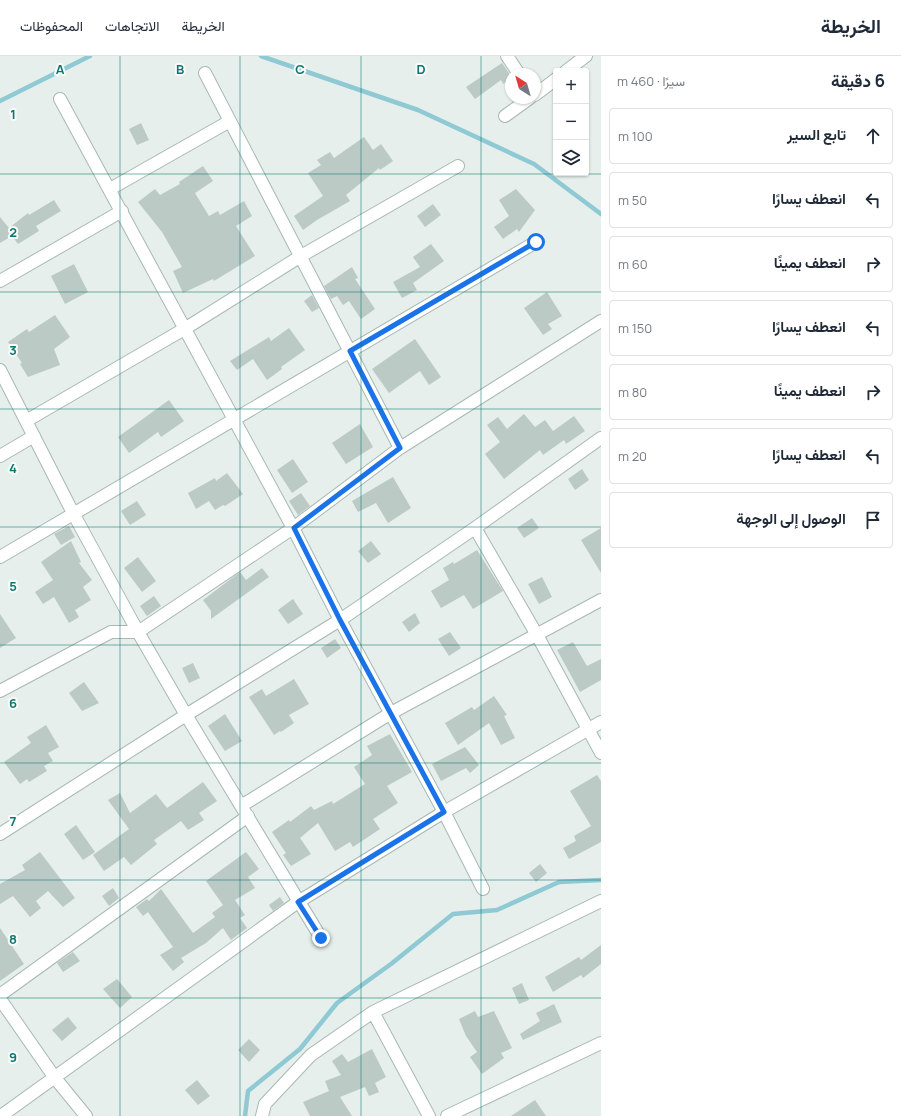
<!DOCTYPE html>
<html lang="ar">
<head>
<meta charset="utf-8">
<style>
  :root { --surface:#fff; --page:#f6f6f7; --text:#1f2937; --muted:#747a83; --line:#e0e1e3 }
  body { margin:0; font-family:Manrope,Vazirmatn,sans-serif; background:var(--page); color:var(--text); direction:rtl }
  .controls { position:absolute; right:12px; top:12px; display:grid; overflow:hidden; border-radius:4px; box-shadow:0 1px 3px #0004 }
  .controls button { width:36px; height:36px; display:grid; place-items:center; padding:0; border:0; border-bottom:1px solid var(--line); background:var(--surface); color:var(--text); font:20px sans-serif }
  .compass { position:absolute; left:505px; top:12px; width:36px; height:36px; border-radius:50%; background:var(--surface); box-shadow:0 1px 3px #0004; rotate:323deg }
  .stop { position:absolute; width:12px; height:12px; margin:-9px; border:3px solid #1a73e8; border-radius:50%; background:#fff }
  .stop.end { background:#1a73e8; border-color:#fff; box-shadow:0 1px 4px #0008 }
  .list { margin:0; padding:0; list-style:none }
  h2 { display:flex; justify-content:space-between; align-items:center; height:52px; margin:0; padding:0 16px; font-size:17px }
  h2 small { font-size:13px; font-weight:400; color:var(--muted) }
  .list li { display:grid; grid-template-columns:26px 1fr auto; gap:12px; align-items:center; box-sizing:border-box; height:56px; margin:0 8px 8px; padding:0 8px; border:1px solid var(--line); border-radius:4px }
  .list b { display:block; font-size:15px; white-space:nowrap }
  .list em { font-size:13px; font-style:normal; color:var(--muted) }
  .icon { flex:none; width:22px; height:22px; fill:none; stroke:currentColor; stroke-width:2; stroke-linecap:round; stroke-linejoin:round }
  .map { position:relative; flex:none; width:601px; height:1060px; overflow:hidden; direction:ltr }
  header { display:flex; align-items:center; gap:24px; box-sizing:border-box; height:56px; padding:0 20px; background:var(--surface); border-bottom:1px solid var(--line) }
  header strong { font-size:19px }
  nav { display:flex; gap:22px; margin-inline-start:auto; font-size:14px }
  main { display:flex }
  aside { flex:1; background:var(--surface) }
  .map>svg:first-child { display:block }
</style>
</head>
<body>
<header>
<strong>الخريطة</strong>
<nav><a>الخريطة</a><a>الاتجاهات</a><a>المحفوظات</a></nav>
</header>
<main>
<aside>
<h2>6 دقيقة<small>سيرًا · 460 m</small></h2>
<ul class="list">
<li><svg class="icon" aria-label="ahead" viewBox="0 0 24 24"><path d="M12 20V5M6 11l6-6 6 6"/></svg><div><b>تابع السير</b></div><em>100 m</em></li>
<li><svg class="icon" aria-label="left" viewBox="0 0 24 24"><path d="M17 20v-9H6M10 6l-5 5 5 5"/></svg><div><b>انعطف يسارًا</b></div><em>50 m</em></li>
<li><svg class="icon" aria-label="right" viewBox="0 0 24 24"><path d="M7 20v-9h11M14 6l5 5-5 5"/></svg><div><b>انعطف يمينًا</b></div><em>60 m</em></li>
<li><svg class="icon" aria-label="left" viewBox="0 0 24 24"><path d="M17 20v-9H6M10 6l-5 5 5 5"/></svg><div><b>انعطف يسارًا</b></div><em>150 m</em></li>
<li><svg class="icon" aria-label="right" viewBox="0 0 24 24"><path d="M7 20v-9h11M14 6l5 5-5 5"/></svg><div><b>انعطف يمينًا</b></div><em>80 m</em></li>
<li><svg class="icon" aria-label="left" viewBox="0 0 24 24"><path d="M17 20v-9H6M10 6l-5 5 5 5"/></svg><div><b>انعطف يسارًا</b></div><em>20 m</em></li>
<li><svg class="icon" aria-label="arrive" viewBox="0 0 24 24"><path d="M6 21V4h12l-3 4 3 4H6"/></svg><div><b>الوصول إلى الوجهة</b></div></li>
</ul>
</aside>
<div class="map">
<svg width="601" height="1060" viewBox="0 0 601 1060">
  <rect width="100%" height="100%" fill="#e6efeb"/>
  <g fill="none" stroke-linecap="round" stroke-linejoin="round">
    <path stroke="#8ec9d4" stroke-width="4.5" d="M261 0 418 54 534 108 601 158
      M0 45 90 0
      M245 1060 248 1035 300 993 337 947 391 908 453 858 497 854 559 826 601 824"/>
  </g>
  <path fill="#bbcac4" d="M502 7 511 20V23L503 28 501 24 475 43 466 31Z
    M141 67 149 84 137 89 129 73Z
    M364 81 373 94 381 88 393 105 380 114 379 112 346 139 350 145 317 164 303 174 294 160 323 140 308 117 321 109 317 104 330 96 334 102Z
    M203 110 213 125 195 137 209 160 218 155 220 159 244 145 252 160 236 170 255 200 214 225 213 223 183 237 173 215 182 211 162 176 138 146 155 133 160 139 180 128 179 126Z
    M516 133 535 154 519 176 517 173 503 183 494 171 509 160 499 144Z
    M54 144 61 155 36 170 39 175 18 188 12 180 0 187V161L9 172 28 157 29 159Z
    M433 148 441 159 425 171 417 160Z
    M431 188 444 205 413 227 417 234 402 242 393 226 420 211 413 201Z
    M74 208 88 236 65 248 51 220Z
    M352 211 358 222 355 223 375 253 361 263 349 245 343 249 337 240 331 243 324 230Z
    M547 236 562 260 548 268 552 273 543 279 524 252Z
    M312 239 319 252 312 256 304 245Z
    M55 259 70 281 54 293 60 309 28 321 20 308 22 307 8 286 27 273 29 276Z
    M289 272 305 294 281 311 282 313 267 324 253 303 237 314 230 305 269 281 271 285Z
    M415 283 441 321 429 329 420 315 389 337 372 313Z
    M169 344 184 365 161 381 158 376 129 397 118 381Z
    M524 358 535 371 545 364 553 375 574 360 585 375 566 388 564 384 543 399 540 394 504 423 485 398 500 386 487 369 498 361 507 373Z
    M360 368 373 391 346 408 332 387Z
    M293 403 308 426 292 437 277 414Z
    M582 413 589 424 575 434 568 423Z
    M227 417 243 438 225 450 223 449 215 454 209 445 196 453 188 437 215 422 216 425Z
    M393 421 411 452 388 467 376 447 358 456 352 445Z
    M301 437 310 450 298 459 289 445Z
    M137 445 146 459 130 469 121 455Z
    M532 462 539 472 524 482 517 472Z
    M69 470 75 481 61 489 54 478Z
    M601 472V517L581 484Z
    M71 485 81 506 79 507 92 524 83 531 91 544 75 554 79 561 69 567 54 541 43 548 35 536 53 524 41 506Z
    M371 485 381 498 368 507 358 495Z
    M477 494 503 535 473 553 464 539 441 552 431 535 449 524 443 512 453 506 454 508Z
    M138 501 156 525 142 536 124 512Z
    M262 512 269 521 211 563V555L203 544 240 516 246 524Z
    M542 521 552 541 539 548 528 528Z
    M154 540 161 550 147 560 140 550Z
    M293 543 303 558 288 568 278 554Z
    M415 557 420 567 409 576 402 566Z
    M0 558 16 582 0 592Z
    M450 576 461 592 449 600 438 583Z
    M335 583 341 592 327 602 321 592Z
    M573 586 587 610 601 603V624L580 636 557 594Z
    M193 607 200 622 189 627 182 612Z
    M294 623 309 648 289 659 294 667 281 676 280 675 274 679 249 641 262 633 266 640Z
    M84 626 99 647 82 655 69 637Z
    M494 640 507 659 504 660 515 682 501 689 489 667 458 689 445 667 472 651 474 654Z
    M225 658 242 685 225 695 208 670Z
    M46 669 59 691 48 697 53 705 44 710 47 715 29 726 27 723 20 728 4 706 31 687 27 681Z
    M390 678 412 716 387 730 398 747 373 763 380 773 353 791 350 786 335 795 318 767 300 782 311 798 291 810 283 799 286 797 272 776 289 764 290 766 311 750 314 754 332 745 333 748 365 728 354 711 372 699 367 690Z
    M465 691 479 709 470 717 466 712 441 725 432 708Z
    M597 719 601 725V786L569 803 563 792 576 785 574 780 591 770 570 735Z
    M203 726 217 745 199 757 204 764 188 774 181 765 154 784 157 788 131 809 124 801 104 815 93 799 129 773 108 744 120 737 130 757 156 738 167 752Z
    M76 769 95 796 83 804 64 778Z
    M40 796 75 842 63 851 48 835 36 845 41 852 30 861 13 840 0 848V828L25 814 22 809Z
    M246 796 259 813 248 821 255 832 235 844 245 859 240 862 247 872 231 884 223 872 206 887 181 902 184 906 173 915 160 899 173 891 148 856 143 860 136 851 147 843 149 845 161 833 193 877 215 861 212 857 223 849 206 825Z
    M540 808 547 817 536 826 529 817Z
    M113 832 119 842 109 850 102 840Z
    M280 841 284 847 273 855 269 849Z
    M0 872 24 908 0 925Z
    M601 889V908L583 922 581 919 553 936 545 921 579 901 581 904Z
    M73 896 80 905 63 916 57 907Z
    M117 923 132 941 120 952 103 933Z
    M522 927 529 944 519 948 512 932Z
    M554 948 562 966 523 984 520 978 540 965 536 957Z
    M475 955 478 961 494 955 512 992 501 997 504 1002 482 1018 470 1001 477 996 466 980 459 963Z
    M68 961 77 972 62 985 52 974Z
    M249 983 260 994 249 1006 238 994Z
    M372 993 386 1021 375 1027 379 1036 369 1040 365 1031 340 1041 352 1060H310L303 1046 329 1035 325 1025 341 1019 332 1005 342 998 348 1006Z
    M197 1024 210 1040 198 1049 185 1034Z
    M535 1044 546 1060H511Z"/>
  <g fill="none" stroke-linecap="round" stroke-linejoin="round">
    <g stroke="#a8b8b2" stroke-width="14">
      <path id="minor" d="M507 0 519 18
        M566 15 586 0
        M205 17 400 392
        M535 39 556 23
        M60 43 293 472 340 564 444 756 483 833
        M505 60 530 42
        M110 133 230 65
        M0 225 122 155
        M0 314 73 457 138 576 186 659 321 882
        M26 365 186 272 301 200 458 110
        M0 400 34 380
        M475 472 537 579 601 697
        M0 501 536 186
        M0 635 111 576H138L293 472 400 392 601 265
        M241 750 391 657 601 544
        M0 778 186 659 340 564 475 472 601 382
        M0 939 248 760
        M0 943 55 1022 86 1060
        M373 956 429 1060
        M1 1060 298 846 444 756 601 666
        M262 1060 265 1048 311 999 373 956 601 845
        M447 1060 601 987"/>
    </g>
    <use href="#minor" stroke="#fff" stroke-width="12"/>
  </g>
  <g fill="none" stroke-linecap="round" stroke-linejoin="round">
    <path stroke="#1a73e8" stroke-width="5" d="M321 882 298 846 444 756 340 564 294 472 400 392 350 295 536 186"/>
  </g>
  <path fill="none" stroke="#0f766e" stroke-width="1" stroke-opacity="0.55" d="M120 0V1060M240 0V1060M361 0V1060M481 0V1060M0 118H601M0 236H601M0 353H601M0 471H601M0 589H601M0 707H601M0 824H601M0 942H601"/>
  <g font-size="13" text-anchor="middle" font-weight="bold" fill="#0f766e" stroke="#f7fbf9" stroke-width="4" stroke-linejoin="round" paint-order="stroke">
    <text x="60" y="18">A</text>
    <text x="180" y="18">B</text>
    <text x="300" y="18">C</text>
    <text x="421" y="18">D</text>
    <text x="13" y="63">1</text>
    <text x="13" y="181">2</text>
    <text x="13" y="299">3</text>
    <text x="13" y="417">4</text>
    <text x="13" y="535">5</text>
    <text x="13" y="652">6</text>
    <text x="13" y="770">7</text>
    <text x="13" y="888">8</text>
    <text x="13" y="1006">9</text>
  </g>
</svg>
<div class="controls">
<button>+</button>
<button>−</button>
<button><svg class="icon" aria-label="layers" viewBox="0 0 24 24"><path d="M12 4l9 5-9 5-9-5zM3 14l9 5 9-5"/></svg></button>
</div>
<svg class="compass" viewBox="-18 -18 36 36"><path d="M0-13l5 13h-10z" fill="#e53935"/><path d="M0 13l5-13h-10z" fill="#747a83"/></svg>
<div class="stop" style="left:536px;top:186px"></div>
<div class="stop end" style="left:321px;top:882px"></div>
</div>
</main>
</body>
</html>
